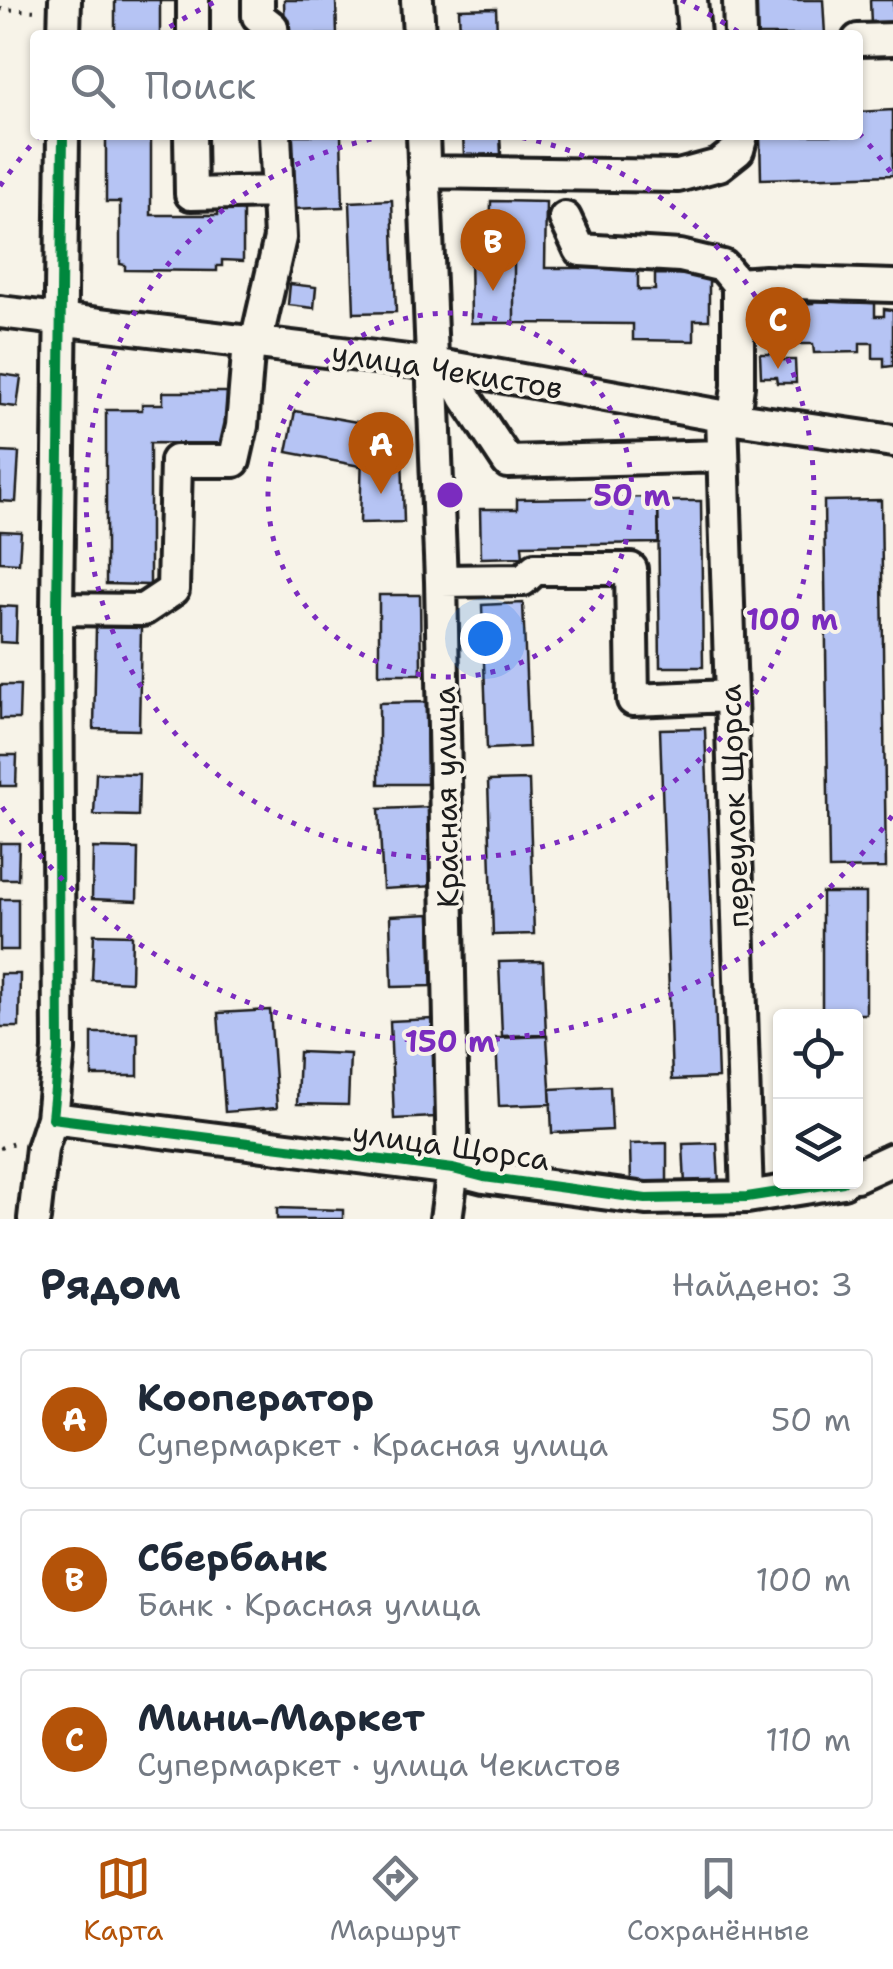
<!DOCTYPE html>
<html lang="ru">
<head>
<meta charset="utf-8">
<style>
  :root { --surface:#fff; --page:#f2f2f3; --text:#1f2937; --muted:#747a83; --line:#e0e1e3; --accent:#b45309 }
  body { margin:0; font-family:"Shantell Sans",sans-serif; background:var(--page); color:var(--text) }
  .controls { position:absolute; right:30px; bottom:30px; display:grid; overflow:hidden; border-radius:10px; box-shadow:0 2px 8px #0004 }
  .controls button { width:90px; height:90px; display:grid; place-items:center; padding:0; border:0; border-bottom:2px solid var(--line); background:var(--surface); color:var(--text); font:50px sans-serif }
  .you { position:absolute; left:485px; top:638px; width:35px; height:35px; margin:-25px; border:8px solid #fff; border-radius:50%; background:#1a73e8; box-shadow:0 0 0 15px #1a73e833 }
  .badge { display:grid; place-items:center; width:65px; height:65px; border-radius:50%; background:var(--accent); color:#fff; font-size:32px; font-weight:700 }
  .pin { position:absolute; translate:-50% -82px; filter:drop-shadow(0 2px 5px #0008) }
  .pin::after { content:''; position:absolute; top:52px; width:35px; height:30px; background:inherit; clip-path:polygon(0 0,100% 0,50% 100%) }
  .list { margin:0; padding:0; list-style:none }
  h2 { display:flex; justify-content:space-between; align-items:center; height:130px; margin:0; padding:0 40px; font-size:42px }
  h2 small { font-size:32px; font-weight:400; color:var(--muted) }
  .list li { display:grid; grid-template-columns:65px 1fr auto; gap:30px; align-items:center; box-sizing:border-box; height:140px; margin:0 20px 20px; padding:0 20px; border:2px solid var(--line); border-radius:10px }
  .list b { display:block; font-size:38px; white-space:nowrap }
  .list p { margin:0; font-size:32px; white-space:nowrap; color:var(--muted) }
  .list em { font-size:32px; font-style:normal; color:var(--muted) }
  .icon { flex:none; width:55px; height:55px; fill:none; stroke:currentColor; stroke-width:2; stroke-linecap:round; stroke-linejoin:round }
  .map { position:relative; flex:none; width:893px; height:1219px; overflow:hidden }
  .search { position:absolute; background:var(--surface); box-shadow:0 2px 8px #0004; left:30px; right:30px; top:30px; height:110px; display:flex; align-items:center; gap:25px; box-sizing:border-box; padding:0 35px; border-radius:10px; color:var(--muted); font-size:38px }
  .sheet { height:610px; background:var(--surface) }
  nav { display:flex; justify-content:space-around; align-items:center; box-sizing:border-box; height:140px; border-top:2px solid var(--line); background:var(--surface); font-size:28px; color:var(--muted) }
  nav a { display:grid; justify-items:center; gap:5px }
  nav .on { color:var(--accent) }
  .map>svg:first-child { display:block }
</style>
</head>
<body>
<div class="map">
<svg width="893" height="1219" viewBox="0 0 893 1219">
  <rect width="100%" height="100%" fill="#f7f3e8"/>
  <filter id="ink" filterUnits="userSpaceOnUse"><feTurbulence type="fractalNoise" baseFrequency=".01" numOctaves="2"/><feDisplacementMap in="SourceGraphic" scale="20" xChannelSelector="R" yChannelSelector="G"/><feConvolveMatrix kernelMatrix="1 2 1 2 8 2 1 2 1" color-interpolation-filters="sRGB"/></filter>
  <g filter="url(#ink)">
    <path fill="#b6c4f4" stroke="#1c1c1c" stroke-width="2.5" d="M115 0H176V1H160V35H107L115 34Z
      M284 0H336L337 35H285Z
      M755 0H823L825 35H757Z
      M870 0H893V24L871 25Z
      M496 8 497 35H460L459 9Z
      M893 110V175L761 179 760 135H858V112Z
      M106 135H151V215H218V201H243V261L222 260V266H217V271L125 270V265L120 264V202H106Z
      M289 135H341L343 207 292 209Z
      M463 135H500L501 154 464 155Z
      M392 200 396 312 354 313 350 202Z
      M491 201 546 202 545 268H638V290H655V274L709 275V320H694V341L633 340V324L514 323V258H490Z
      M470 244 490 245V258H514V323H471Z
      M290 284 316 287 314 308 288 305Z
      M813 301 875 303V316H884V309L893 310V366L884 367V358H873V343H860V352L814 353 813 344H796V304L813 303Z
      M760 354H777V360H795L796 383H777L776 377H761Z
      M0 374 21 377 17 407 0 405Z
      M163 392H227V444L150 443V585L106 584V410H142V404H163Z
      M295 411 368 424 360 466 287 452Z
      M0 452 19 453 16 502 0 501Z
      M362 452H402L404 522 360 523Z
      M658 497 659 543 522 545 523 557 481 558 480 509H517V499Z
      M881 500 886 868 829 869 824 501Z
      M658 501H701L703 667H660Z
      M0 531 21 532 19 563 0 562Z
      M379 595H420L421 674H379Z
      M523 603 529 747 487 749 482 605Z
      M0 606 17 607 16 643 0 642Z
      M96 627 141 628 139 730 94 729Z
      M0 685H20L19 719H0Z
      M426 702 427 784H379V703Z
      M705 728 718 1078 672 1080 660 729Z
      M0 755H17L16 786H0Z
      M96 773 139 774 138 816 94 815Z
      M529 780 534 934 493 935 488 781Z
      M432 807 435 886 383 889 379 809Z
      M0 843H19L18 879H0Z
      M93 848 138 849 137 901 92 899Z
      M822 893H866V1014H822Z
      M0 899H18V950H0Z
      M430 914 432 986 392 987 390 916Z
      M94 934 132 935 131 982 92 980Z
      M543 961 546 1035 502 1036 499 962Z
      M0 974H20L19 1027H0Z
      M270 1010 277 1108 225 1112 218 1013Z
      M432 1019 435 1117 394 1119 390 1021Z
      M92 1033H138V1076H92Z
      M547 1036 551 1104 499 1106 496 1038Z
      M299 1052 350 1054 348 1105 297 1104Z
      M610 1086 612 1130 552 1133 550 1089Z
      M667 1143V1184L631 1185 630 1144Z
      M717 1143 719 1184 685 1185 683 1144Z
      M277 1208 343 1210V1219H277Z"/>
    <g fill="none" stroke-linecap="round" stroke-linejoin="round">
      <g stroke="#1c1c1c" stroke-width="38">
        <path id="minor" d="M258 0V16L272 27 273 35
          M417 0 419 35
          M691 0 694 35
          M739 0 740 35
          M64 35 65 0
          M193 35V0
          M858 40 893 39
          M190 135 191 194 277 192
          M423 135 441 581 453 1169 446 1219
          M424 172 678 176 719 165 738 150 742 135
          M565 218 580 250 680 256 723 266 738 284V386L734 417
          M738 284 765 282 893 286
          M0 312 433 364 722 416 893 441
          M256 343 280 238 275 135
          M450 367 465 397 508 462 723 456
          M722 416 747 1197
          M441 581 523 580 535 569H631L633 700 730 696
          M57 609 143 610 173 590 176 461H234L242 426 249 342
          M52 1118 453 1169 484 1177 646 1199 747 1197 843 1182
          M856 1176 893 1159
          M34 1219 42 1148 52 1118 59 1050 57 609 63 135"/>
      </g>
      <path stroke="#1c1c1c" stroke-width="4" stroke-dasharray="2.5 8" stroke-linecap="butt" d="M0 9 38 11
        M0 1148 14 1143"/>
      <use href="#minor" stroke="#f7f3e8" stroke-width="30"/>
      <g stroke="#f7f3e8" stroke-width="16">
        <path id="cycleway" d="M63 135 57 609 59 1050 52 1118 453 1169 484 1177 646 1199 747 1197 843 1182"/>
      </g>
      <use href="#cycleway" stroke="#00873e" stroke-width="10"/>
    </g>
  </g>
  <g fill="none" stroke="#7b2cbf" stroke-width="5" stroke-dasharray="5 10">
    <circle cx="450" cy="495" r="182"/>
    <path d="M507 135A364 364 0 1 1 393 135"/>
    <path d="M892 816A546 546 0 0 1 0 804M0 186A546 546 0 0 1 38 137M157 35A546 546 0 0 1 219 0M681 0A546 546 0 0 1 743 35M859 133A546 546 0 0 1 892 174"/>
  </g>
  <g text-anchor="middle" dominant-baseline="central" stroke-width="8" stroke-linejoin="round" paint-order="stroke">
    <g font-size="30" fill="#1c1c1c" stroke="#f7f3e8">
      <text transform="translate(447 370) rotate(9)">улица Чекистов</text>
      <text transform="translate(446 797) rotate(-91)">Красная улица</text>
      <text transform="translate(734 806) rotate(-92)">переулок Щорса</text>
      <text transform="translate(451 1146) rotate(8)">улица Щорса</text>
    </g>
  </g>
  <circle cx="450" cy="495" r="15" fill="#7b2cbf" stroke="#f7f3e8" stroke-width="5"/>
  <g font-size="30" text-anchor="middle" font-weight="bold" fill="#7b2cbf" stroke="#f7f3e8" stroke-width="8" stroke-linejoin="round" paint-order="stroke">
    <text x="632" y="506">50 m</text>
    <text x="792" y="630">100 m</text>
    <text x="450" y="1052">150 m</text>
  </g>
</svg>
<div class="controls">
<button><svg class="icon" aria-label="locate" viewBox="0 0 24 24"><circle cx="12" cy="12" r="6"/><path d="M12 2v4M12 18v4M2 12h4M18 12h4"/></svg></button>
<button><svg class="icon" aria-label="layers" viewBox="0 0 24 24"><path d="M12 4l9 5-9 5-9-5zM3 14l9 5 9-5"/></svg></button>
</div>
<div class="you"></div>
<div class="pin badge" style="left:381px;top:494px">A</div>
<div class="pin badge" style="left:493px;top:291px">B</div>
<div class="pin badge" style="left:778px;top:369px">C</div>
<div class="search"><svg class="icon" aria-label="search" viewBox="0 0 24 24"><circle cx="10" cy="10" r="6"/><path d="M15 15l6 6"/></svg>Поиск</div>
</div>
<section class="sheet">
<h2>Рядом<small>Найдено: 3</small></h2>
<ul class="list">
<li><span class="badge">A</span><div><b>Кооператор</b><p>Супермаркет · Красная улица</p></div><em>50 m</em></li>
<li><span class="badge">B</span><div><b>Сбербанк</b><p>Банк · Красная улица</p></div><em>100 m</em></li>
<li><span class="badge">C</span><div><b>Мини-Маркет</b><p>Супермаркет · улица Чекистов</p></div><em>110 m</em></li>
</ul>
</section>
<nav>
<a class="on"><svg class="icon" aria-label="map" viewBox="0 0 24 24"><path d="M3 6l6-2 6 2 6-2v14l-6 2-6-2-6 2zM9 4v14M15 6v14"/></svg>Карта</a>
<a><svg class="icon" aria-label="directions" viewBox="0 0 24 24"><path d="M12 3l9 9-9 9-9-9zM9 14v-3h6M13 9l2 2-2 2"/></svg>Маршрут</a>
<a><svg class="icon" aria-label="saved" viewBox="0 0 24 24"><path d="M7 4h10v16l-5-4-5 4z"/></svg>Сохранённые</a>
</nav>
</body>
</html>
